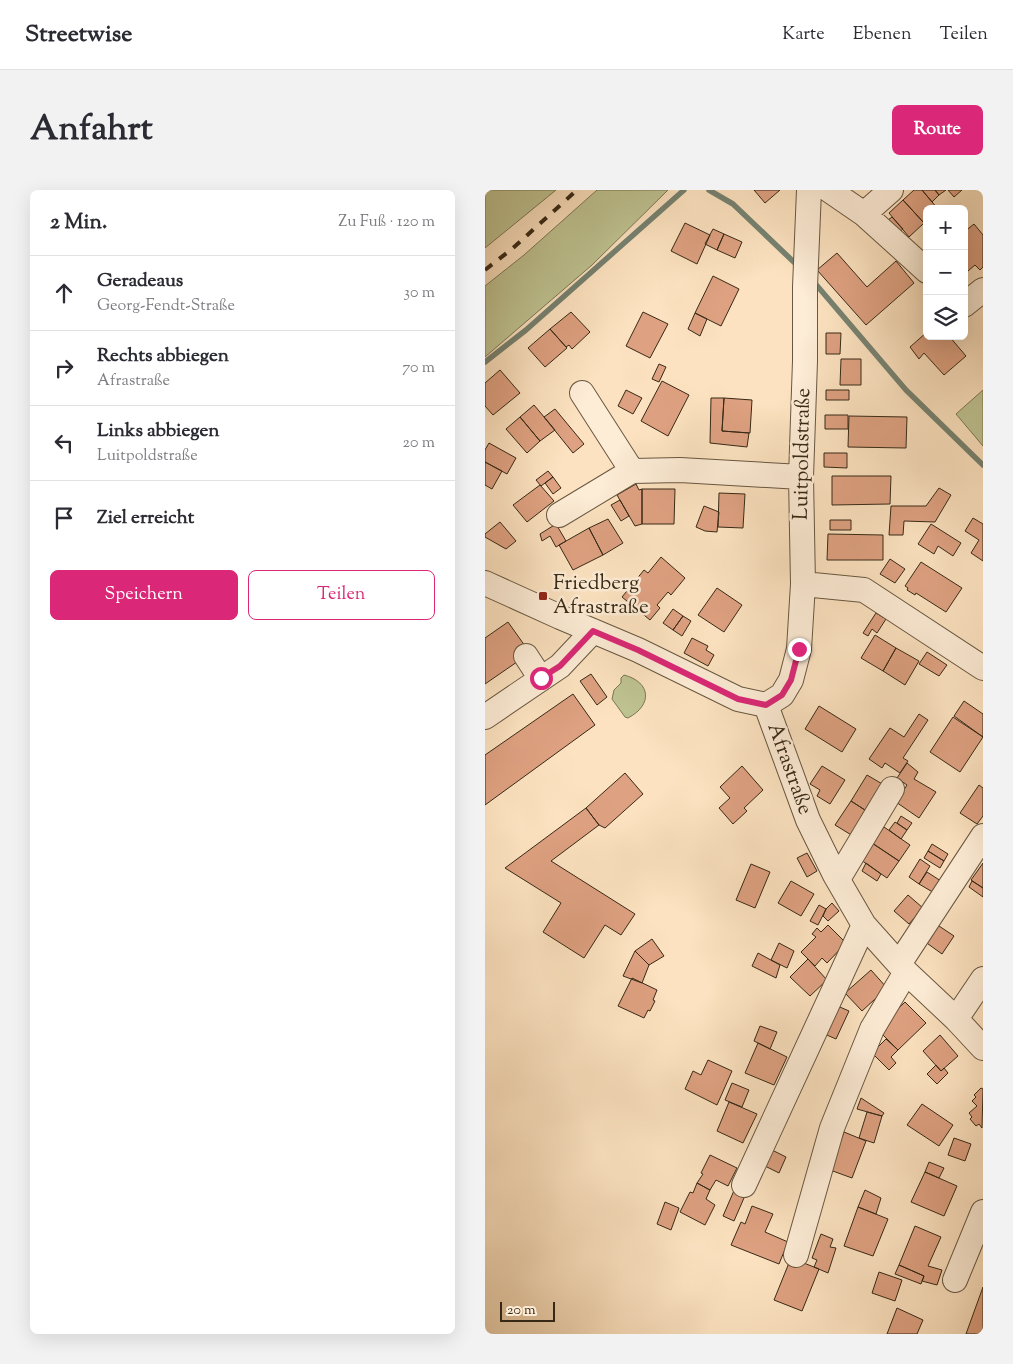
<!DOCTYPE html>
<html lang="de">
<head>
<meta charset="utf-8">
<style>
  :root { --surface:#fff; --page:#f2f2f3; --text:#2b2b33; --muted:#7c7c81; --line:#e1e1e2; --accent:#db2777 }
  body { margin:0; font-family:"Sorts Mill Goudy",serif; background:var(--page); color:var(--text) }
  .controls { position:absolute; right:15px; top:15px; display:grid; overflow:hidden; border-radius:8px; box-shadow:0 5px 20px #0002 }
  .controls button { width:45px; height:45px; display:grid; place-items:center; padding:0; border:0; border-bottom:1px solid var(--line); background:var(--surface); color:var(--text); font:25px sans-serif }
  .scale { position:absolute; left:15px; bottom:12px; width:55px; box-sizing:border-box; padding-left:5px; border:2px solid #372916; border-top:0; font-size:14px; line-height:18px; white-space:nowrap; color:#372916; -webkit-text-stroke:4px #fdecd6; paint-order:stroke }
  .stop { position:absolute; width:15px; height:15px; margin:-11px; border:4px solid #db2777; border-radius:50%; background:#fff }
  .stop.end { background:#db2777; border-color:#fff; box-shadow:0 1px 5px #0008 }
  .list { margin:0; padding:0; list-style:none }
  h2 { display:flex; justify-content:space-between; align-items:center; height:65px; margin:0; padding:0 20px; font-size:21px }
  h2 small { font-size:16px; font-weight:400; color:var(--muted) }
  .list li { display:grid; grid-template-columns:32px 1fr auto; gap:15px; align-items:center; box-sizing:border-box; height:75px; padding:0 20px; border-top:1px solid var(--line) }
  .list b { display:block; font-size:19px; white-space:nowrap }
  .list p { margin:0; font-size:16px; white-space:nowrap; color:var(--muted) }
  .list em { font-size:16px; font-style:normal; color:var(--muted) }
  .actions { display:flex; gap:10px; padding:15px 20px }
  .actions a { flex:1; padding:11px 0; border:1px solid var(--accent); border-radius:8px; text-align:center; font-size:18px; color:var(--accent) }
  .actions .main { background:var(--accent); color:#fff }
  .icon { flex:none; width:28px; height:28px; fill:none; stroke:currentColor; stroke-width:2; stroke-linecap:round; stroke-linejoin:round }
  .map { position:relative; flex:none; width:498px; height:1144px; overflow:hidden; border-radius:8px }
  header { display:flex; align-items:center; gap:30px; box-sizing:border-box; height:70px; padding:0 25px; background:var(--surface); border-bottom:1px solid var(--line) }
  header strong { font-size:24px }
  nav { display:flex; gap:28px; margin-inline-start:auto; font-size:18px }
  .intro { display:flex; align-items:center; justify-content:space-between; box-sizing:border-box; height:120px; padding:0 30px }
  h1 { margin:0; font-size:35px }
  .button { padding:12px 22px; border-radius:8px; background:var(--accent); color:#fff; font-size:18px; font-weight:700 }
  main { display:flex; gap:30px; padding:0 30px }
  aside { flex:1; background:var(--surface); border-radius:8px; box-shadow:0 5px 20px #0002 }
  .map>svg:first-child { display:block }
</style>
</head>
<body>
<header>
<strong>Streetwise</strong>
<nav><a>Karte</a><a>Ebenen</a><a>Teilen</a></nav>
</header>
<div class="intro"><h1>Anfahrt</h1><a class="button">Route</a></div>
<main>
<aside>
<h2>2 Min.<small>Zu Fuß · 120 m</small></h2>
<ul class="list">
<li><svg class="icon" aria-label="ahead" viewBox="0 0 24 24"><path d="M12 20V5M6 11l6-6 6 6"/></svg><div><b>Geradeaus</b><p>Georg-Fendt-Straße</p></div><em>30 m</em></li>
<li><svg class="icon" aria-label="right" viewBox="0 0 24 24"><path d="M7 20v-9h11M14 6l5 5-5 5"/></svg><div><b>Rechts abbiegen</b><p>Afrastraße</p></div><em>70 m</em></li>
<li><svg class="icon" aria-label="left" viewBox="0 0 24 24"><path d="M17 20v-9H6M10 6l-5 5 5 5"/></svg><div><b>Links abbiegen</b><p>Luitpoldstraße</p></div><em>20 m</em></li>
<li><svg class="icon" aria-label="arrive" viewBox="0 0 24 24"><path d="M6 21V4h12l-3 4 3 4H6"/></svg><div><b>Ziel erreicht</b></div></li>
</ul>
<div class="actions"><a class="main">Speichern</a><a>Teilen</a></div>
</aside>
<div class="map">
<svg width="498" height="1144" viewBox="0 0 498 1144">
  <rect width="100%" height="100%" fill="#fce2c0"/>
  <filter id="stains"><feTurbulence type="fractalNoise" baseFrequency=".004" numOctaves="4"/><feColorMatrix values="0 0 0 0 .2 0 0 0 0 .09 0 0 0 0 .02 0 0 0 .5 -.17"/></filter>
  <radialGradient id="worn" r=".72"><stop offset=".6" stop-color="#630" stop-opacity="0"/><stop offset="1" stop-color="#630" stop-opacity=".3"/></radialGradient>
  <path fill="#bfc392" stroke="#7b7654" d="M0 0H71L0 58Z
    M112 0H183L107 75 0 167V96L39 65Z
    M498 200V256L471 224Z
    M139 485C166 492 168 515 143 528L140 527 127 509 129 500 136 493V488Z"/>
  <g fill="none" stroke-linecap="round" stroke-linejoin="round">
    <path stroke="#768271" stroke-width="5.5" d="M224 0 248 14 313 76
      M328 91 421 200 498 275
      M0 172 41 140 199 0"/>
  </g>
  <path fill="#dea181" stroke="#372916" d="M269 0H295L280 13Z
    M429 0H437L453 19H442V31L439 33 418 10Z
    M437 0H450L454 5 447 12Z
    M450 0H461L454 5Z
    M463 0H477L469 7Z
    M418 10 439 33 424 47 404 23Z
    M407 27 418 39 410 46 399 33Z
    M200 33 225 45 212 74 186 61Z
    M489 34 498 45V77L495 80 490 75 483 81 479 77V42Z
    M228 39 239 44 232 60 220 54Z
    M239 44 257 52 250 68 232 60Z
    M352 63 382 97 411 71 429 93 381 135 332 80Z
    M228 86 254 99 236 136 210 123Z
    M86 122 105 142 87 159 84 155 81 157 65 139Z
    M158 122 183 134 165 168 141 156Z
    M210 123 222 129 215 146 203 139Z
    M65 139 82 158 60 177 43 158Z
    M442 142V146H464L481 166 459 185 439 163 434 169 425 157Z
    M341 143H356L355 164H341Z
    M356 169H376V195H355Z
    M174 174 181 177 174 192 167 189Z
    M15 180 35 203 8 225 0 216V193Z
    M177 191 204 205 183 246 156 231Z
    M141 200 157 208 148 224 133 216Z
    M341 200H364V210H341Z
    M226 208H239L237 241 264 243 262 257 225 253Z
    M239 208 267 210 265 243 237 241Z
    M49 215 70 240 55 251 35 227Z
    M70 219 99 254 88 263 59 227Z
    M340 225H363V239H340Z
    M364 226 422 227 421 258 363 257Z
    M35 227 55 251 42 263 21 239Z
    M4 253 31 268 22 284 0 272V260Z
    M339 263H362V278L339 277Z
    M0 272 17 281 7 299 0 295Z
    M63 281 68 287 56 296 51 290Z
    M347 286H406L405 314 347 315Z
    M68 287 76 298 68 304 60 293Z
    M151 294 154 300 157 299V334L150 336 132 305Z
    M55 295 69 311 42 332 28 315Z
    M454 298 466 305 450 332 419 331 418 345H404L406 316H441Z
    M157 299H190L189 334H157Z
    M234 303 260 304 258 338 233 337Z
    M135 310 144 326 136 331 126 315Z
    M219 316 234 322 232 342 220 341 211 337Z
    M488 328 498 334V371L486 363 494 350 480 341Z
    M123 329 138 353 118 365 104 338Z
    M345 330H366V340H345Z
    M15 332 31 351 21 359 0 347V344Z
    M71 334 81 351 71 357 65 346 57 351 55 344Z
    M446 334 476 353 468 366 453 356 449 364 433 354Z
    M104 338 118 365 88 380 74 355Z
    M343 344 398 345V370H342Z
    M176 367 200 388 186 405 183 402 172 415 175 418 165 430 137 407 159 380 163 383Z
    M405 369 420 379 410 393 395 384Z
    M436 372 477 398 461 422 431 403 430 405 422 400 423 398 420 396Z
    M232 398 257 415 239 442 213 425Z
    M188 419 198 426 188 440 178 433Z
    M391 423 401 429 392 443 387 439 383 446 378 443Z
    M198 426 206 431 197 446 188 440Z
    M23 432 45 463 0 494V448Z
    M390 445 411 458 398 481 376 468Z
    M207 448 223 456 221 460 229 465 223 476 199 463Z
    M411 458 434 471 420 495 398 481Z
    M442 462 462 475 454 486 434 474Z
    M106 484 122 507 112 515 95 491Z
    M88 504 110 535 0 615V565Z
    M479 511 498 524V547L469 526Z
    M334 516 371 539 357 562 320 539Z
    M434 524 443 530 418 568 423 571 415 583 400 573 397 578 384 569 405 538 419 547Z
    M468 527 498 547 475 582 445 562Z
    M422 573 433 582 429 589 451 602 434 628 411 612 422 595 412 588Z
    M257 576 278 600 259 618 262 621 248 634 234 618 245 608 235 597Z
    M337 576 360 590 345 614 332 606 335 600 325 594Z
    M140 583 158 604 120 638 114 635 101 618Z
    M382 585 399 595 383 622 366 611Z
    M494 595 498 598V626L492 634 475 623Z
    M366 611 383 622 368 646 350 635Z
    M101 618 114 635 66 671 150 724 136 745 120 735 99 768 58 742 76 713 20 678Z
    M416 626 427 633 422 640 412 633Z
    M410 632 422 640 416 649 404 640Z
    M399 637 425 655 414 671 387 653Z
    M387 653 414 671 402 688 376 670Z
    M447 654 463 664 459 671 443 661Z
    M443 661 459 671 455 678 439 668Z
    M322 663 332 681 322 687 312 668Z
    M435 669 445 676 434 694 424 687Z
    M381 673 396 684 392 691 377 681Z
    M498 673V698L486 690Z
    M266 674 285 682 270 718 251 710Z
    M442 682 459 693 451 704 434 694Z
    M306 691 329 704 316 726 293 713Z
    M487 691 498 698V707L484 697Z
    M423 705 438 718 424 734 409 721Z
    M347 713 354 721 343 731 338 726 341 719Z
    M334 715 341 719 333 735 325 731Z
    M451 734 469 746 457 764 439 751Z
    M343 735 361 753 342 773 337 768 330 776 316 762 331 747 327 744 332 738 336 742Z
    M167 749 179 766 164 775 150 761Z
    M294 753 309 761 302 778 286 770Z
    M150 761 164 775 157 793 138 786Z
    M273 763 295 775 291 788 267 776Z
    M323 769 342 790 325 806 305 787Z
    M386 780 402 798 377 821 360 803Z
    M147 788 172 800 168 810 170 811 165 821 163 820 159 828 133 816Z
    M420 812 441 833 413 860 392 839Z
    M348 814 364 821 351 849 335 842Z
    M275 836 292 842 285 859 269 851Z
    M455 845 473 866 456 881 438 861Z
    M401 849 413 860 406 867 411 873 404 880 387 863Z
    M273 853 302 867 289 895 260 883Z
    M223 870 247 881 232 915 200 899 208 881 216 885Z
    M451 875 456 881 459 878 463 883 452 894 442 884Z
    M247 893 264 900 257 917 240 910Z
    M496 898 498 899 497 938 494 934 491 936 485 929 487 927 484 923 492 916 487 911 491 907 489 905Z
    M376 908 399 923 397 926 372 919Z
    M244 912 272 924 258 953 232 941Z
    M437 914 468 935 454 956 422 935Z
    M382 922 397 926 389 953 374 948Z
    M359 942 381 951 367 988 345 980Z
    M469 948 486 954 480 971 463 965Z
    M283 958 301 967 294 983 276 974Z
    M225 965 252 978 243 996 231 990 225 1000 212 993 218 984 216 983Z
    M444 972 459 978 454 988 440 982Z
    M440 982 472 996 459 1026 426 1012Z
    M212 993 225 1000 221 1009 230 1015 220 1035 195 1022 205 1002 208 1003Z
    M251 996 262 1001 249 1031 238 1026Z
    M380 1000 396 1008 391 1024 373 1017Z
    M180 1012 194 1018 186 1040 172 1034Z
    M267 1016 288 1024 280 1042 303 1052 294 1074 246 1055 256 1032 260 1034Z
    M373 1017 403 1029 388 1066 359 1056Z
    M430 1036 456 1047 443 1076 457 1080 452 1095 437 1091 439 1086 414 1075Z
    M336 1044 348 1049 345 1057 351 1058 343 1083 329 1077 332 1070 327 1068Z
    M306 1068 334 1079 317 1121 289 1110Z
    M414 1075 439 1086 436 1094 410 1084Z
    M394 1082 417 1090 410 1111 387 1103Z
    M498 1097V1144H481Z
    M412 1118 438 1130 432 1144H402Z"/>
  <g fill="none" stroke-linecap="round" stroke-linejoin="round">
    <g stroke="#685740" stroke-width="26">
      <path id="minor" d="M344 0 379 24 442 81
        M379 24 406 0
        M479 115 498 100
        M97 203 147 281 195 280 316 287
        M74 325 147 281
        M0 393 75 427 153 460 253 509 281 515
        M318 394 379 400 498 478
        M41 466 56 489
        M281 515 297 505 306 490 314 459 318 394 316 287 320 171V97L324 0
        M281 515 323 630 350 685 379 735 421 782 471 829 498 858
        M0 527 75 476 108 441
        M353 689 407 599
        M414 774 498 646
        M471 829 498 789
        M259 995 379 735
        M311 1065 347 938 387 839 421 782
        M470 1090 498 1022"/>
    </g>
    <use href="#minor" stroke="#fdecd6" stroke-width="24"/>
    <path stroke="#372916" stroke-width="4" stroke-dasharray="9 9" stroke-linecap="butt" d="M0 80 28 58 92 0"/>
  </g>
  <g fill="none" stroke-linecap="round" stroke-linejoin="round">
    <path stroke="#db2777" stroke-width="6" d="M56 488 75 476 108 441 153 460 253 509 281 515 297 505 306 490 314 459"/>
  </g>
  <rect fill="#8f2418" stroke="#fdecd6" stroke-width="2" x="53" y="401" width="10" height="10" rx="2.5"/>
  <g text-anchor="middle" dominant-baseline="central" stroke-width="5" stroke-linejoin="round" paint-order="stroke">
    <g font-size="21" fill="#372916" stroke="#fdecd6">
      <text transform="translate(318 264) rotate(-89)">Luitpoldstraße</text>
      <text transform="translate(304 579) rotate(70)">Afrastraße</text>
    </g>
    <g font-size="21" fill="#372916" stroke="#fdecd6" text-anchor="start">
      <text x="68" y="394">Friedberg<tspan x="68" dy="24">Afrastraße</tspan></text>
    </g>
  </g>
  <rect width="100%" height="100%" filter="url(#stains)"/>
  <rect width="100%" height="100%" fill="url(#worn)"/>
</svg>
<div class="controls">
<button>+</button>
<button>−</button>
<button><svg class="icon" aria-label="layers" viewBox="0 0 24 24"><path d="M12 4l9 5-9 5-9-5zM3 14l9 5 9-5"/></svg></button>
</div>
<div class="scale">20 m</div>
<div class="stop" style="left:56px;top:488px"></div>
<div class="stop end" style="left:314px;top:459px"></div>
</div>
</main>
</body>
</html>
